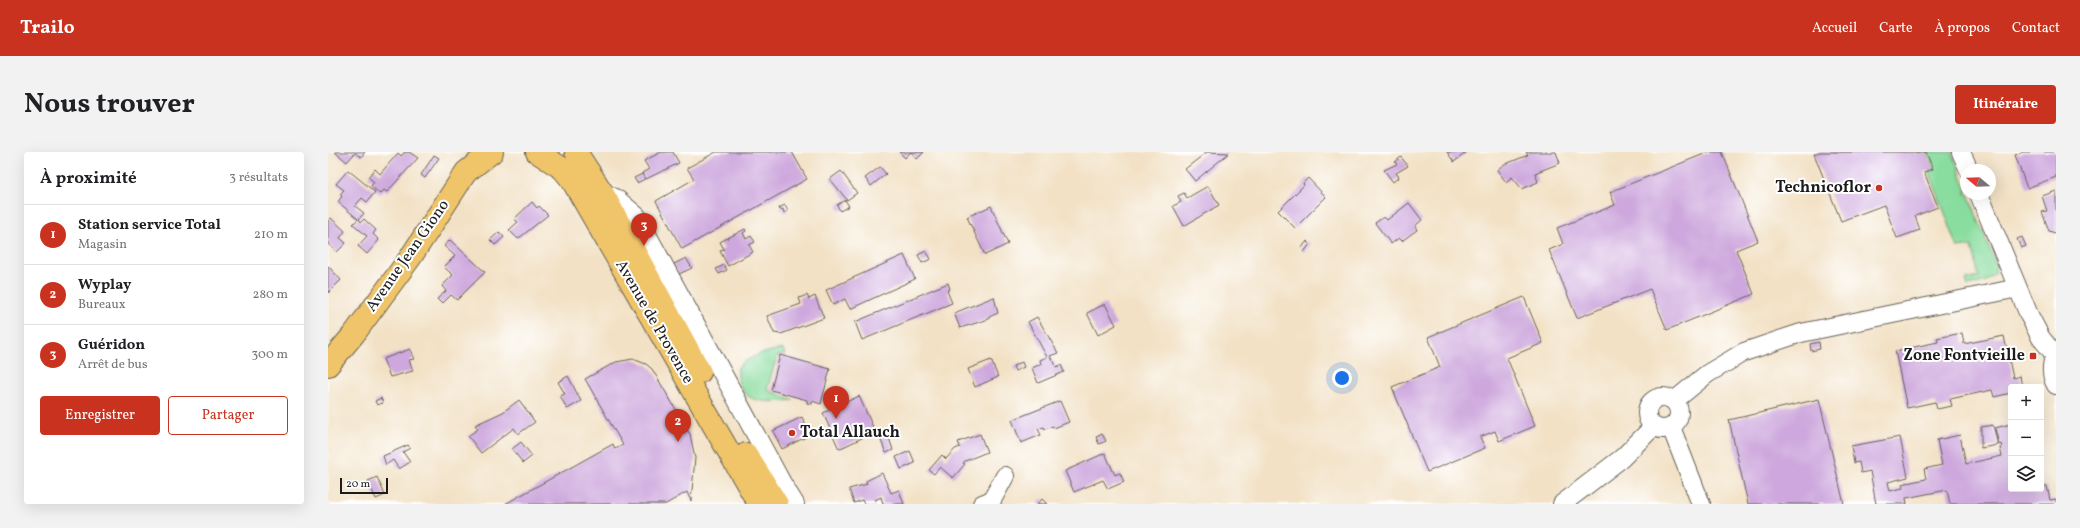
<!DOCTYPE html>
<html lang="fr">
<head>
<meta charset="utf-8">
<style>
  :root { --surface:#fff; --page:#f2f2f2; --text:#202124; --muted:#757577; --line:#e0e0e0; --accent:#c8321e }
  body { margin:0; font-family:Vollkorn,serif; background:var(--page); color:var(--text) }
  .controls { position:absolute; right:12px; bottom:12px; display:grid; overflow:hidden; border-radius:4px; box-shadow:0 4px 16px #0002 }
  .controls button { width:36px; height:36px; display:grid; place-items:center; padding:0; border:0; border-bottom:1px solid var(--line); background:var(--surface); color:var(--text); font:20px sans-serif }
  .compass { position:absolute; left:1632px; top:12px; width:36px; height:36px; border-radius:50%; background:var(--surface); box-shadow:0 4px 16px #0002; rotate:289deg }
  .scale { position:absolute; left:12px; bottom:10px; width:48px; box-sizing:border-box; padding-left:4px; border:2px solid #1c1c1c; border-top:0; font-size:11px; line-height:14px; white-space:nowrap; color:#1c1c1c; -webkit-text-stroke:3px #fff; paint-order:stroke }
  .you { position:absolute; left:1014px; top:226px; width:14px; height:14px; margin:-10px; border:3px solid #fff; border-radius:50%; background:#1a73e8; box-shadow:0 0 0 6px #1a73e833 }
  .badge { display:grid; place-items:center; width:26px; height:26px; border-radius:50%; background:var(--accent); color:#fff; font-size:13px; font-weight:700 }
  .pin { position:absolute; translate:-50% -33px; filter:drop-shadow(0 1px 2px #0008) }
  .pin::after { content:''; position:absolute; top:21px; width:14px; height:12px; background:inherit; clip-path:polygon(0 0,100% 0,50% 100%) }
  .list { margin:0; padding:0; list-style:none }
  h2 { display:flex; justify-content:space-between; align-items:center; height:52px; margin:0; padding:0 16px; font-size:17px }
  h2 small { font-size:13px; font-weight:400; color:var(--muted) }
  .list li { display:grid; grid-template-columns:26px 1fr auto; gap:12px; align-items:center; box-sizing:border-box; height:60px; padding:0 16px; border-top:1px solid var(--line) }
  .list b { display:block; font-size:15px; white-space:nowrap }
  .list p { margin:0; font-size:13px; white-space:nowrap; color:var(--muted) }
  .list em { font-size:13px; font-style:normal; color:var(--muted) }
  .actions { display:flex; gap:8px; padding:12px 16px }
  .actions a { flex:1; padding:9px 0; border:1px solid var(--accent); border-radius:4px; text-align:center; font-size:14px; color:var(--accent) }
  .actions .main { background:var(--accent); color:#fff }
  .icon { flex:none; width:22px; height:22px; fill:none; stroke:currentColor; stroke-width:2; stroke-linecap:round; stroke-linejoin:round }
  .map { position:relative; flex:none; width:1728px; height:352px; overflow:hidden; border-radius:4px }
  header { display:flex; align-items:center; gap:24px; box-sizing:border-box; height:56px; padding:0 20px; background:var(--accent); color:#fff }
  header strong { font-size:19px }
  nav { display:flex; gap:22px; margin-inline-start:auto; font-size:14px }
  .intro { display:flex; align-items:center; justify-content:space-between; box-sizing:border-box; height:96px; padding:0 24px }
  h1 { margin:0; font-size:28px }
  .button { padding:10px 18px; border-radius:4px; background:var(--accent); color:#fff; font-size:14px; font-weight:700 }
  main { display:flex; gap:24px; padding:0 24px }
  aside { flex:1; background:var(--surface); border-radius:4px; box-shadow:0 4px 16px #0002 }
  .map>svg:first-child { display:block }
</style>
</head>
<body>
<header>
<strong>Trailo</strong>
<nav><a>Accueil</a><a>Carte</a><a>À propos</a><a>Contact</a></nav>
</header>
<div class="intro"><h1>Nous trouver</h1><a class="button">Itinéraire</a></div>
<main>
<aside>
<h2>À proximité<small>3 résultats</small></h2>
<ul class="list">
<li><span class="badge">1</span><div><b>Station service Total</b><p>Magasin</p></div><em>210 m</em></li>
<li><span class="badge">2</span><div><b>Wyplay</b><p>Bureaux</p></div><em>280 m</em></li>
<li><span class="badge">3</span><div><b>Guéridon</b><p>Arrêt de bus</p></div><em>300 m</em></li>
</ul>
<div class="actions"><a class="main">Enregistrer</a><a>Partager</a></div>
</aside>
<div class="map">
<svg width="1728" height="352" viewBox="0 0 1728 352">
  <rect width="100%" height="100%" fill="#fff"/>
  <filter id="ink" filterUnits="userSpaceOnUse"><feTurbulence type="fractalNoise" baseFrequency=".025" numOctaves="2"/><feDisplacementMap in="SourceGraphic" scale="8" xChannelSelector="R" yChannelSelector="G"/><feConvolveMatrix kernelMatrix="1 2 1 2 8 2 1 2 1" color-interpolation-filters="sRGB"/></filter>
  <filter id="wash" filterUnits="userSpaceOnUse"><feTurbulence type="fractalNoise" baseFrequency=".012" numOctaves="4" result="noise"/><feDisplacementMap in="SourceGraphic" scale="16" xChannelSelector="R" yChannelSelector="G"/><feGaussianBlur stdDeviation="0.9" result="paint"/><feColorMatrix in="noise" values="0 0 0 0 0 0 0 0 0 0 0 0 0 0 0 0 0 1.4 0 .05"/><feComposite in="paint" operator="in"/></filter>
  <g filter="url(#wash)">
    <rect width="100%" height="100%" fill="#f2e1c5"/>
    <path fill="#89dd9f" stroke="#527c5e" d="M1600 0H1624L1638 36V42H1640L1668 113 1667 122 1659 129 1640 134 1638 128 1651 125 1644 94 1630 96 1601 19 1606 17Z
      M455 197 457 202 449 204 439 238 466 248C438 251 407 254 410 215 421 204 440 199 455 197Z"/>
    <g id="blocks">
      <path fill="#cda7dd" d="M7 0H37L33 5 27 1 19 10Z
        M77 0H81L90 6 59 40 56 38 52 42 43 34 46 30 40 25 47 17 52 22 70 1 73 4Z
        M333 0H345L351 11 318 27 314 21 321 17 316 9Z
        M388 0H464L479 27 354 97 328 49 366 27 359 16Z
        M571 0H596L589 7 583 0 577 6Z
        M879 0 901 1 867 29 857 17Z
        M1119 0H1139L1126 10Z
        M1198 0H1228L1232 11 1207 21 1210 30 1194 37 1184 25 1178 30 1169 18 1175 13 1200 3Z
        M1381 0H1394L1430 89 1408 98 1426 142 1339 178 1322 137 1249 166 1221 98 1235 92 1229 76 1287 53 1282 40Z
        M1491 0H1588V2L1598 0 1605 17 1596 20 1610 55 1587 64 1592 78 1569 86 1556 53 1513 69 1486 2Z
        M1695 0H1728V25L1699 36 1687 3Z
        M106 3 111 6 97 26 93 23Z
        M1073 5 1080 14 1068 21 1071 25 1065 30 1056 18 1069 12 1067 10Z
        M552 15 558 22 543 34 537 26Z
        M20 18 47 40 39 50 34 46 27 54 36 61 31 67 33 70 36 67 48 78 45 82 51 88 39 102 30 94 39 84 25 72 30 67 10 50 14 44 12 42 16 38 8 32Z
        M513 19 529 41 519 48 502 27Z
        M314 22 317 27 309 31 306 26Z
        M980 26 998 45 967 76 950 59 976 33 975 31Z
        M880 34 891 53 856 74 845 54 853 50 850 44 856 41 859 46Z
        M1728 39V80L1727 81 1721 79 1714 60 1719 59 1714 44Z
        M517 48 521 54 512 59 509 53Z
        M204 50 209 56 211 54 220 63 190 87 181 78 190 70 186 67Z
        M1081 51 1094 68 1087 74 1089 78 1082 83 1074 89 1071 86 1063 92 1047 71 1056 65 1059 68Z
        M457 53 460 59 456 61 455 57 452 58 451 56Z
        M663 54 680 92 657 103 639 65Z
        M3 66 17 79 12 86 18 91 9 100 0 92V69Z
        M417 77 418 79 415 81 418 87 423 84 427 90 421 93 425 100 400 114 392 99 396 97 392 90Z
        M171 80 176 85 167 93 162 88Z
        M1694 85 1698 94 1693 96 1689 87Z
        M122 88 157 120 129 148 123 143 114 152 109 147 118 139 114 134 125 123 116 115 127 104 116 94Z
        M979 89 982 92 976 100 973 97Z
        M598 99 603 107 594 111 590 103Z
        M576 103 587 127 522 157 517 147 505 153 498 138Z
        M358 106 364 116 351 122 346 112Z
        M396 113 399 118 391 122 388 117Z
        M0 114 13 128 0 141Z
        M620 131 622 137 619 139 624 151 534 188 527 170Z
        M479 143 481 147 487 144 496 166 453 182 446 181 439 164 473 152 471 146Z
        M666 145 670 161 661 165V167L632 176 626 161Z
        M1196 145 1215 191 1179 206 1207 274 1171 289 1167 279 1152 285 1157 296 1099 320 1064 235 1112 215 1100 185Z
        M777 152 788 173 770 183 759 161Z
        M709 165 730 201 722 204 725 210 726 209 728 215 733 213 736 220 710 231 704 216 713 212 712 208 719 205 700 170Z
        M1634 181 1636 192 1676 184 1685 226 1692 224 1694 235H1683V241L1666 245 1664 238 1622 247 1624 254 1609 257 1607 250 1579 256 1567 199 1610 190 1609 186Z
        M1491 190 1492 197 1483 199 1482 192Z
        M82 197 86 207 81 208 85 219 62 225 55 207Z
        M452 203 502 217 493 252 484 249V252L479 251V248L443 238Z
        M305 207 318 212 324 217 353 266 351 267 362 282 367 306 363 349 359 340 338 352H177L285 292 287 297 295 293 257 227 288 210Z
        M663 208 670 225 647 235 640 217Z
        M694 210 696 215 687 219 685 214Z
        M240 224 253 249 239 257 232 244 237 242 230 230Z
        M531 244 545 275 538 278 540 283 511 297 495 261Z
        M53 246 55 251 49 253 47 249Z
        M1491 247 1516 352H1420L1401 268Z
        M191 248 207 270 190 282 186 276 153 301 140 284 150 277 147 273 175 260Z
        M732 249 741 270 726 276 725 274 717 277 716 275 710 277 713 283 693 291 684 268Z
        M474 265 482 283 454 297 445 279Z
        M1683 272V337H1713L1719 334 1722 348 1728 347V352H1622L1619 338 1578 346 1579 352H1548L1542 319 1533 321 1531 310 1526 311 1523 294 1572 285 1580 325 1560 330 1562 339 1575 336 1574 332 1598 327 1596 317 1614 313 1609 288 1632 283 1638 312 1674 304 1672 296 1674 295 1673 292 1671 293 1667 276Z
        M1665 273 1670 293 1653 296V275Z
        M652 282 659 300 637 309 635 311 637 312 625 326 612 315 606 322 601 318 614 303 618 307 627 297 632 295 630 290Z
        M774 282 778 289 771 292 768 285Z
        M560 283 565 298 558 301 552 286Z
        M193 290 204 304 195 311 184 297Z
        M80 293 82 296 75 300 82 310 71 317 65 308 58 313 55 304Z
        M582 299 587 311 573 317 568 305Z
        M777 301 787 323 792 321 796 330 780 337 775 328 746 340 737 319Z
        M554 321 563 341 571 338 576 352H555L553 345 547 348 548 351 547 352H536L534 348 526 351 521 337 539 332 538 329Z
        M49 325 57 343 48 347 40 329Z
        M714 347 719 352H709Z"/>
    </g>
  </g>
  <g filter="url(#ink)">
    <use href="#blocks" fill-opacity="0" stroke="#676157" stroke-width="1"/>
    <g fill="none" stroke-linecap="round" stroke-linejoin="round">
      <g stroke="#676157" stroke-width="20">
        <path id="minor" d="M1633 0 1641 18
          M274 40 289 47 309 64 454 331 467 352
          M1651 42 1701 163 1713 186 1727 203
          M1728 201C1723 211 1722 223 1728 233
          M1319 261a16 16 0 1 1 32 0a16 16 0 1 1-32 0Z
          M1346 249 1379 222 1416 200 1473 181 1690 136
          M1343 275 1373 352
          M654 352 664 348 677 324
          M1234 352 1294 306 1326 274"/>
      </g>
      <g stroke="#676157" stroke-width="24">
        <path id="major" d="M209 0 235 17 244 28 431 352
          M248 0 274 40 372 220
          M0 213 26 182 82 106 138 20 164 0
          M418 302 449 352"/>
      </g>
      <use href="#minor" stroke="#fff" stroke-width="18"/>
      <use href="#major" stroke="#f0c469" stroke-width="22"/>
    </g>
  </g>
  <g fill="#c8321e" stroke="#fff" stroke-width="1.5">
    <circle cx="1551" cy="36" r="4"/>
    <rect x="1701" y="200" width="8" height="8" rx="2"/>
    <circle cx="464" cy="281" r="4"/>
  </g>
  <g text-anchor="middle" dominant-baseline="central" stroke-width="4" stroke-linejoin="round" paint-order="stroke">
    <g font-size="16" font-weight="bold" fill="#1c1c1c" stroke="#fff" text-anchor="end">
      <text x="1543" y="36">Technicoflor</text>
      <text x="1697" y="204">Zone Fontvieille</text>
      <text x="472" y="281" text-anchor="start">Total Allauch</text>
    </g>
    <g font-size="16" fill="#1c1c1c" stroke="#fff">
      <text transform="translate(80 104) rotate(-55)">Avenue Jean Giono</text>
      <text transform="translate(326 170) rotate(60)">Avenue de Provence</text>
    </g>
  </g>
</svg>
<div class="controls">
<button>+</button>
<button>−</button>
<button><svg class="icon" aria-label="layers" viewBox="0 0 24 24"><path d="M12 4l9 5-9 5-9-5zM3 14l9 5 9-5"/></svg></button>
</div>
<svg class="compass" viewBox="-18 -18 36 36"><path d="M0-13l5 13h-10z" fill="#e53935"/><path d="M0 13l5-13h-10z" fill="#757577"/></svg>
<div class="scale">20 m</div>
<div class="you"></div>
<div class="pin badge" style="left:508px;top:267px">1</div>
<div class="pin badge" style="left:350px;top:290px">2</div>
<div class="pin badge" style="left:316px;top:94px">3</div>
</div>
</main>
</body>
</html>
